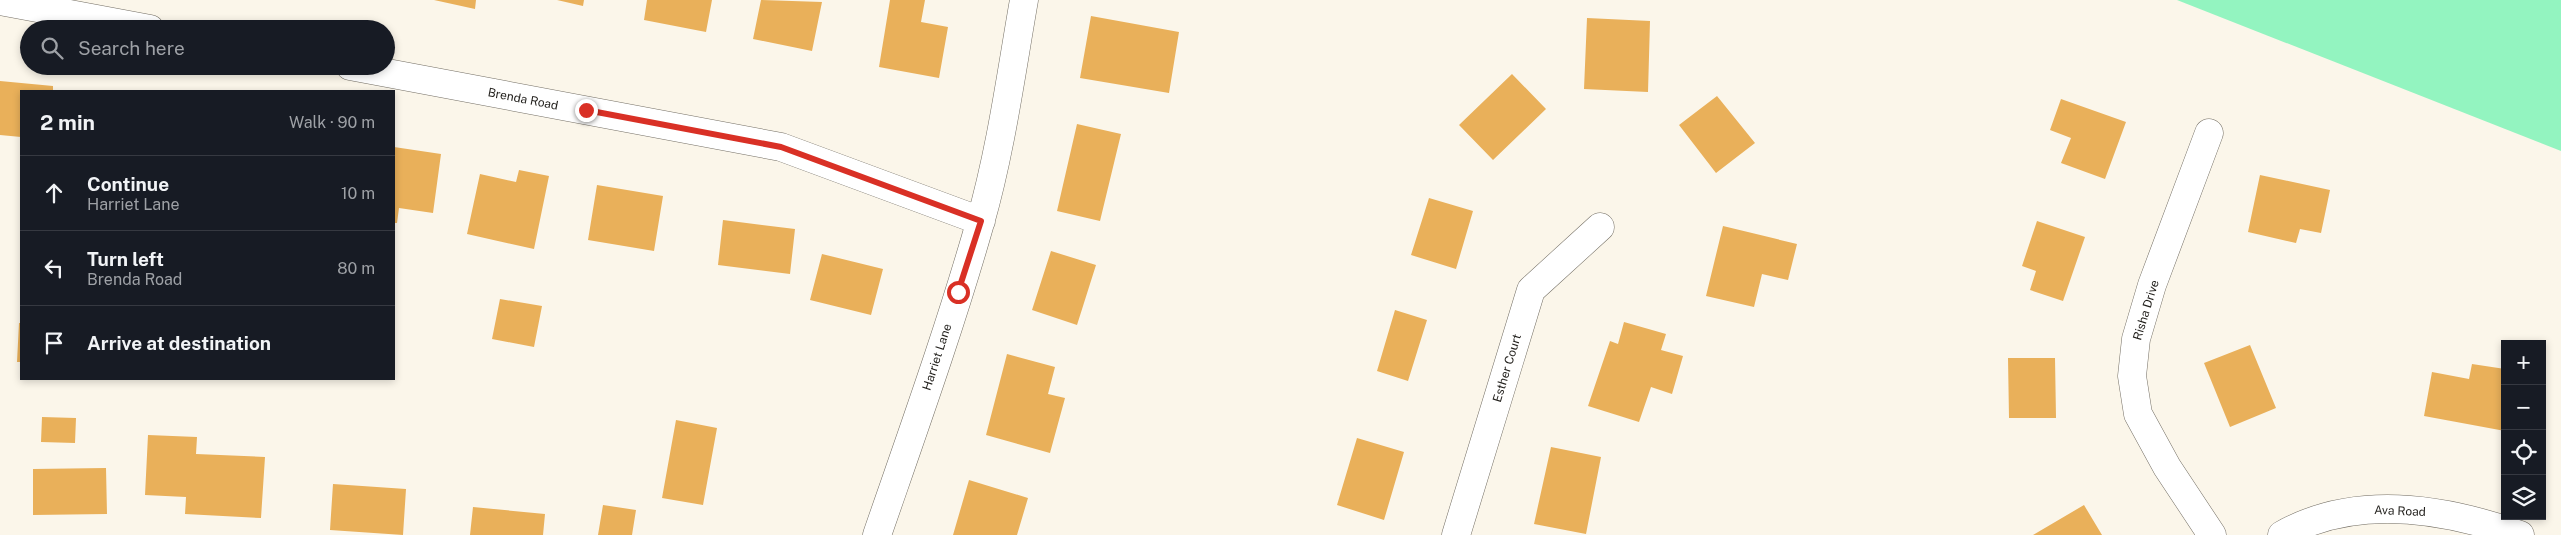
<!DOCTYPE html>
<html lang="en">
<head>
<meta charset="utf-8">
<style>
  :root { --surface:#171b24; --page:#242831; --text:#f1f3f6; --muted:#9ea1a6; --line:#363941 }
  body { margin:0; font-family:"Public Sans",sans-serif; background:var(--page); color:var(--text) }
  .controls { position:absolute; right:15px; bottom:15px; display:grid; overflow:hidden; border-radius:0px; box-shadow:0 2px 8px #0003 }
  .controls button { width:45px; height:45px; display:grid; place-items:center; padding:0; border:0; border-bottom:1px solid var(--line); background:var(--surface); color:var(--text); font:25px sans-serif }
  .stop { position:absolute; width:15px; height:15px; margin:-11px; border:4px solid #d93025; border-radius:50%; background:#fff }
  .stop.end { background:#d93025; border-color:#fff; box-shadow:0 1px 5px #0008 }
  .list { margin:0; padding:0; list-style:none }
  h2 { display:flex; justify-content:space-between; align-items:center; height:65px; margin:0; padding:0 20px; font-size:21px }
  h2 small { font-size:16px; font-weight:400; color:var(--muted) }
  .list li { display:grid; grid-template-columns:32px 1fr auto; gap:15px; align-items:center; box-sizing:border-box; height:75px; padding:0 20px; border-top:1px solid var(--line) }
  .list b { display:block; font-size:19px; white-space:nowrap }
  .list p { margin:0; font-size:16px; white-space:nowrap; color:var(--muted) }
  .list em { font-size:16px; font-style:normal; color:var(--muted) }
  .icon { flex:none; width:28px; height:28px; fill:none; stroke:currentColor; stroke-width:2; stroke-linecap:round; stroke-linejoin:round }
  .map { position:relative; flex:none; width:2561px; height:535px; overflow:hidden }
  .search { position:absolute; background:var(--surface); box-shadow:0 2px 8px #0003; left:20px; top:20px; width:375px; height:55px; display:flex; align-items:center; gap:12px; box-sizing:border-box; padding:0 18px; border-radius:28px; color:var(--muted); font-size:19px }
  .panel { position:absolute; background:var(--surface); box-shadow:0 2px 8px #0003; left:20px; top:90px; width:375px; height:290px; border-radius:0px }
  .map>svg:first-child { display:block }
</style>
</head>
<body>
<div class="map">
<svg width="2561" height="535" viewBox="0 0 2561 535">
  <rect width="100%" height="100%" fill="#fbf6ea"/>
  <path fill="#93f4c0" d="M2177 0H2561V151Z"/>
  <path fill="#e9b05a" d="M434 0H476L475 9Z
    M557 0H584L583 6Z
    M647 0H712L706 32 644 20Z
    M761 0 822 2 812 51 753 39Z
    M890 0H925L921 22 948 27 939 78 879 67Z
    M1091 16 1179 32 1169 93 1080 78Z
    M1587 18 1650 21 1648 92 1584 89Z
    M1512 74 1546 109 1493 160 1459 125Z
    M0 81 53 86V91H21V137L0 135Z
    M1717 96 1755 143 1716 173 1679 125Z
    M2061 99 2126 122 2105 179 2061 163 2071 138 2050 130Z
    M1077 124 1121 134 1100 221 1057 211Z
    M394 147 441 154 433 213 399 208 397 223H394Z
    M519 170 549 176 534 249 467 234 480 174 516 182Z
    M2260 175 2330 190 2321 233 2300 229 2296 243 2248 232Z
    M597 185 663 196 654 251 588 240Z
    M1429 198 1473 211 1456 269 1411 255Z
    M723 220 795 229 790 274 718 265Z
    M2037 221 2085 237 2063 301 2030 290 2036 271 2022 266Z
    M1723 226 1797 244 1788 280 1762 274 1754 307 1706 296Z
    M1051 251 1096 265 1077 325 1032 310Z
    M822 254 883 269 871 315 810 300Z
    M500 299 542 306 534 347 492 339Z
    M1395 310 1427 320 1408 381 1377 371Z
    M1624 322 1666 334 1661 350 1683 356 1672 394 1651 387 1639 422 1588 406 1610 341 1618 344Z
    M19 323H21V362H17Z
    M2250 345 2276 408 2230 427 2204 363Z
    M1007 354 1055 367 1048 394 1065 398 1050 453 986 435Z
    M2008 358H2055L2056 418H2009Z
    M2472 364 2505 369V431L2424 416 2432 372 2469 379Z
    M42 417 76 418 75 443 41 442Z
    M676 420 717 428 703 505 662 498Z
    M148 435 197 437 196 454 265 457 261 518 185 514 186 497 145 495Z
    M1357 438 1404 452 1384 520 1337 505Z
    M1551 447 1601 457 1586 534 1534 524Z
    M106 468 107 514 33 515V469Z
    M969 480 1028 498 1017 535H953Z
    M333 484 406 489 403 535 330 530Z
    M603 505 636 510 632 535H598Z
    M2084 505 2102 535H2033Z
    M473 507 545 514 543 535H470Z"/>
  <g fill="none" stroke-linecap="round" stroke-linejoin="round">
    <g stroke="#736e64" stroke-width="29">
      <path id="minor" d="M0 1 150 29
        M350 66 781 147 981 221
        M2209 133 2152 285 2136 339 2132 376 2138 414 2167 467 2212 535
        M877 535C913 431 950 328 980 223 1001 150 1011 74 1024 0
        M1456 535 1531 290 1600 227
        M2282 535C2356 493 2444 508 2520 535"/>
    </g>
    <use href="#minor" stroke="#fff" stroke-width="28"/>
  </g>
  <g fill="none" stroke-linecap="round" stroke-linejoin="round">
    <path stroke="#d93025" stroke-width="6" d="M586 110 781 147 981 221 958 292"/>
  </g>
  <g text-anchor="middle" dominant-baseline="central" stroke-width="5" stroke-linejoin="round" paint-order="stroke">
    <g font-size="12" fill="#201e1a" stroke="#fff">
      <text transform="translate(523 99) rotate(11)">Brenda Road</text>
      <text transform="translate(2146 310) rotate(-73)">Risha Drive</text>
      <text transform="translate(937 357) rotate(-72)">Harriet Lane</text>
      <text transform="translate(1507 368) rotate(-73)">Esther Court</text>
      <text transform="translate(2400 511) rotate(2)">Ava Road</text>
    </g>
  </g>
</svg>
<div class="controls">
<button>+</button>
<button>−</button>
<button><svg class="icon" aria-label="locate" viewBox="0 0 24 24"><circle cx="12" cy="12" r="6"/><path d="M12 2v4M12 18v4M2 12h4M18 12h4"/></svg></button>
<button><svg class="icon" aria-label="layers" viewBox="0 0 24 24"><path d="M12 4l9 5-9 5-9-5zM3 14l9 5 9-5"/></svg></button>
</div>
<div class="stop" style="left:958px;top:292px"></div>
<div class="stop end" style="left:586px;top:110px"></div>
<div class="search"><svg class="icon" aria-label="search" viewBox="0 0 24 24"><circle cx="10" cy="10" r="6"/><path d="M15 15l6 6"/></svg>Search here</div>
<section class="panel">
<h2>2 min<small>Walk · 90 m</small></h2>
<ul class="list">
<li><svg class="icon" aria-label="ahead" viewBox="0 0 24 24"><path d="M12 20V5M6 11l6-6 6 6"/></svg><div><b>Continue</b><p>Harriet Lane</p></div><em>10 m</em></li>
<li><svg class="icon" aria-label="left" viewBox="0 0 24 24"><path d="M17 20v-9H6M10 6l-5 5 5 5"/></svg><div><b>Turn left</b><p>Brenda Road</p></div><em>80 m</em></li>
<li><svg class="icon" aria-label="arrive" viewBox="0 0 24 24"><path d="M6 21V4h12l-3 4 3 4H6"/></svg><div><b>Arrive at destination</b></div></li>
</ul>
</section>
</div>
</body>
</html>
